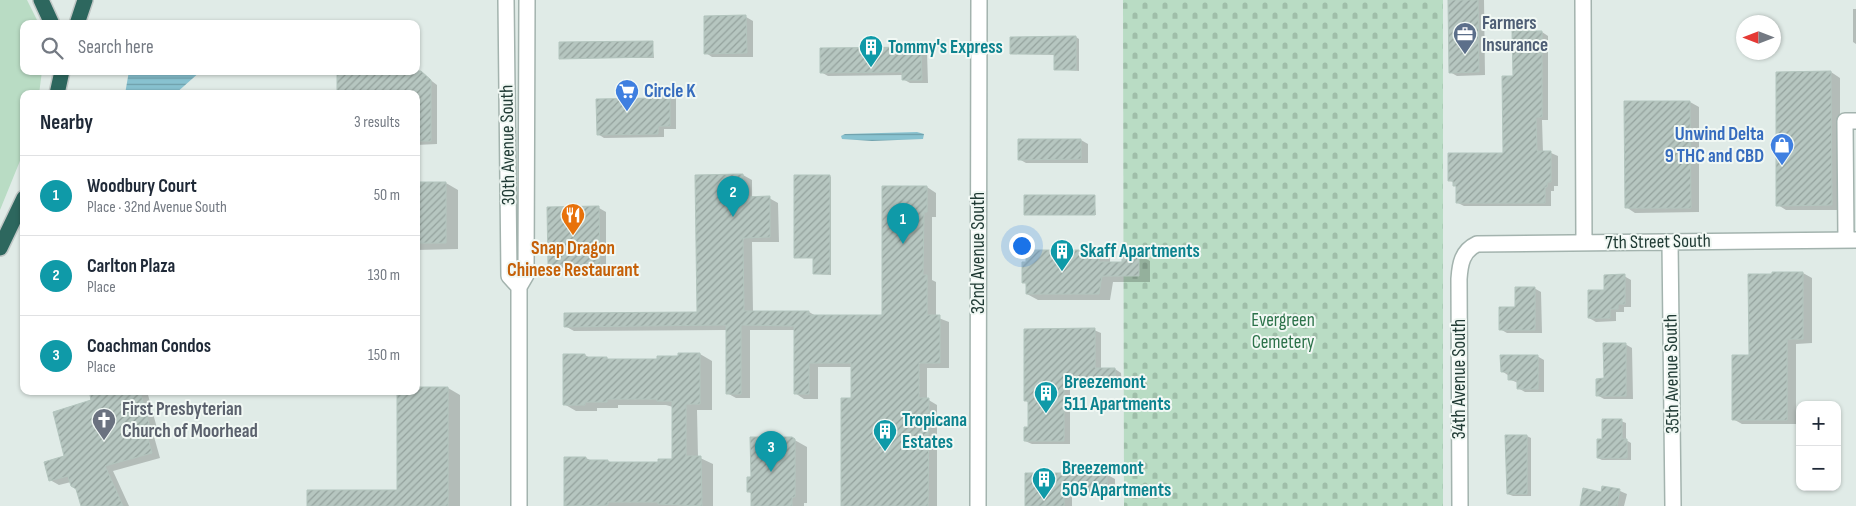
<!DOCTYPE html>
<html lang="en">
<head>
<meta charset="utf-8">
<style>
  :root { --surface:#fff; --page:#f2f2f3; --text:#1f2937; --muted:#747a83; --line:#e0e1e3; --accent:#0b8043 }
  body { margin:0; font-family:"Sofia Sans Condensed",sans-serif; background:var(--page); color:var(--text) }
  .controls { position:absolute; right:15px; bottom:15px; display:grid; overflow:hidden; border-radius:10px; box-shadow:0 1px 4px #0004 }
  .controls button { width:45px; height:45px; display:grid; place-items:center; padding:0; border:0; border-bottom:1px solid var(--line); background:var(--surface); color:var(--text); font:25px sans-serif }
  .compass { position:absolute; left:1736px; top:15px; width:45px; height:45px; border-radius:50%; background:var(--surface); box-shadow:0 1px 4px #0004; rotate:270deg }
  .you { position:absolute; left:1021px; top:245px; width:18px; height:18px; margin:-12px; border:4px solid #fff; border-radius:50%; background:#1a73e8; box-shadow:0 0 0 8px #1a73e833 }
  .badge { display:grid; place-items:center; width:32px; height:32px; border-radius:50%; background:var(--accent); color:#fff; font-size:16px; font-weight:700 }
  .pin { position:absolute; translate:-50% -41px; filter:drop-shadow(0 1px 2px #0008) }
  .pin::after { content:''; position:absolute; top:26px; width:18px; height:15px; background:inherit; clip-path:polygon(0 0,100% 0,50% 100%) }
  .list { margin:0; padding:0; list-style:none }
  h2 { display:flex; justify-content:space-between; align-items:center; height:65px; margin:0; padding:0 20px; font-size:21px }
  h2 small { font-size:16px; font-weight:400; color:var(--muted) }
  .list li { display:grid; grid-template-columns:32px 1fr auto; gap:15px; align-items:center; box-sizing:border-box; height:80px; padding:0 20px; border-top:1px solid var(--line) }
  .list b { display:block; font-size:19px; white-space:nowrap }
  .list p { margin:0; font-size:16px; white-space:nowrap; color:var(--muted) }
  .list em { font-size:16px; font-style:normal; color:var(--muted) }
  .icon { flex:none; width:28px; height:28px; fill:none; stroke:currentColor; stroke-width:2; stroke-linecap:round; stroke-linejoin:round }
  .map { position:relative; flex:none; width:1856px; height:506px; overflow:hidden }
  .search { position:absolute; background:var(--surface); box-shadow:0 1px 4px #0004; left:20px; top:20px; width:400px; height:55px; display:flex; align-items:center; gap:12px; box-sizing:border-box; padding:0 18px; border-radius:10px; color:var(--muted); font-size:19px }
  .panel { position:absolute; background:var(--surface); box-shadow:0 1px 4px #0004; left:20px; top:90px; width:400px; height:305px; border-radius:10px }
  .map>svg:first-child { display:block }
</style>
</head>
<body>
<div class="map">
<svg width="1856" height="506" viewBox="0 0 1856 506">
  <defs>
    <pattern id="cemetery-stones" width="16" height="16" patternUnits="userSpaceOnUse" patternTransform="scale(1.25)"><rect width="16" height="16" fill="#b9dcc4"/><path d="M2 7V4a2 2 0 0 1 4 0v3zM10 15v-3a2 2 0 0 1 4 0v3z" fill="#9fbea9"/></pattern>
    <pattern id="water-rules" width="6" height="5" patternUnits="userSpaceOnUse" patternTransform="scale(1.25)"><rect width="6" height="5" fill="#88c2d0"/><path d="M0 2.5h6" fill="none" stroke="#6f9faa"/></pattern>
    <pattern id="building-hatch" width="6" height="6" patternUnits="userSpaceOnUse" patternTransform="scale(1.25)"><rect width="6" height="6" fill="#b6c6c0"/><path d="M-1 1l2-2M0 6l6-6M5 7l2-2" fill="none" stroke="#94a29d"/></pattern>
  </defs>
  <rect width="100%" height="100%" fill="#e0ebe7"/>
  <path fill="#b9dcc4" d="M0 0H27L39 24H24V71H42L39 94H24V151L0 210Z"/>
  <path fill="url(#cemetery-stones)" d="M1123 0H1443V506H1124Z"/>
  <path fill="url(#water-rules)" d="M129 71H201L175 94H125Z
    M917 132 924 134 923 139 872 141 842 139 841 136 845 134Z"/>
  <path fill="#0003" d="M1449 0H1484L1485 75 1457 76 1450 72Z
    M1853 9H1856V44L1853 42Z
    M746 17 753 21V57H712L706 53Z
    M1542 32 1548 36V120H1542L1543 153H1551L1558 156V186H1554V191H1551V206H1464L1458 203V187L1450 180 1504 154 1514 77Z
    M1076 37 1079 39V71L1055 69V55L1011 54Z
    M652 42 654 58H560Z
    M921 48 927 52 928 83H910L903 79V75L828 76 821 72Z
    M420 72 437 85V144L416 145V94Z
    M1831 72 1840 78V210H1786L1778 205Z
    M669 90 676 94V129H664V137L604 138 598 134Z
    M1690 102 1699 107V212L1635 213 1626 207Z
    M1081 140 1088 144V163H1026L1019 159Z
    M743 175 752 180V198H769L778 203 779 242H752L753 312H809L816 316 883 317 927 187 936 193V217H932V280L936 282V317L949 322V368H927V399L937 405V506H842L852 399V367H818V399H804L795 393V330H750V398H736L727 393V330L574 331 565 326 698 313Z
    M830 176 831 177V275L816 274 814 273Z
    M416 183H446L458 190V249L416 250Z
    M1094 196 1096 215H1027Z
    M599 208 606 212V267L555 268 549 264Z
    M1099 251 1110 258V263H1123L1139 255 1150 261V282H1113L1110 300H1038L1027 294V284L1024 282 1027 263Z
    M1803 273 1812 278V343L1796 344V424H1742L1733 419 1750 356Z
    M1624 276 1631 280V307H1624V312H1616V321L1596 322 1589 318 1606 291Z
    M1534 288 1541 292 1542 333H1507L1500 329Z
    M1094 330 1101 333V369H1115L1121 373 1122 386H1070V444H1032L1025 441 1029 428V403L1025 400Z
    M1625 344 1632 348 1633 399H1604L1597 395Z
    M700 354 712 361V410H697L698 457 713 464V506H566L565 458H586L592 461H608L612 463H659L674 461 673 407 666 405H618V408H597V411H576L564 404 585 355 590 358H606L611 360H658Z
    M1537 356 1544 360V392H1525L1518 388V383L1509 379V376L1502 371Z
    M448 388 460 395V506H308L398 492 416 391Z
    M109 391H147L158 432 153 433 160 458 113 471 129 506H82L77 488 71 482 59 485 50 480 66 457 92 400Z
    M1621 421 1626 423V440L1631 443V460H1602L1598 458 1604 441Z
    M1527 436 1531 438V496H1513L1508 494Z
    M791 438 807 447V503H804V506H752V494L748 491 752 479Z
    M1027 474H1106L1115 479V492L1072 493V506H1028Z
    M1603 487 1620 491 1627 494 1624 506H1581L1602 493Z"/>
  <path fill="url(#building-hatch)" stroke="#b3c5be" d="M1448 0H1478L1479 72 1449 73Z
    M746 15 747 53 704 54V16Z
    M1512 31H1542V117H1536L1537 151H1551V182H1547V187H1545V203H1456V186H1453V181H1448V153H1503L1502 76H1513Z
    M1076 36V70H1054V54H1010V37Z
    M653 41V57L559 59V42Z
    M921 47 922 80H902V72L820 73V48Z
    M421 71 431 80V141H416V94H337V72Z
    M1831 71 1832 205 1776 206V72Z
    M657 89H670V126H658V134L597 135 596 99 657 98Z
    M1624 101H1690L1691 208H1625Z
    M1018 139H1081V159L1018 160Z
    M743 174 744 197 770 196V237L743 238 744 311H809V315H882V186H927V212H924L923 275H927V315H940V363H919V398H929L928 506H841V398H851V363H809V394H794V326L741 325V394H726V325L564 327V313L697 312 695 175Z
    M794 175H830V274H813V258H794Z
    M416 182H446V243H416Z
    M1024 195H1095V215H1024Z
    M599 206 600 264 548 265 547 207Z
    M1026 250H1099V262H1122V253H1139V276H1102L1099 294H1026V283H1022V262H1026Z
    M1772 272H1803V339H1787V420H1732V355H1749L1748 274H1772Z
    M1625 274V304H1618V309H1610V318H1588V290H1604V275Z
    M1515 287H1535V330H1499V307H1515Z
    M1095 328V368H1115L1116 383H1064V441H1024V427H1028V401H1024V329Z
    M1603 343H1626V396H1596V379L1604 378Z
    M678 353H700V404H686V456H701L702 506 658 504V502H608V505L564 506V457H586V460H608V462H658V459H672V401H657V399H607V402H585V405H563V354H585V357H607V359H657V356H678Z
    M1500 355H1538V389H1517V380H1508V372H1501Z
    M416 387H448V506H307V490H397V391H416Z
    M105 391H140L150 427 145 428 152 453 105 466 123 506H81L76 489 71 486 68 476 49 481 44 462 64 456 53 412 91 400 90 395Z
    M1602 419H1622V439H1627V458H1597V439H1602Z
    M1505 435H1527V494H1507Z
    M750 437H792L795 439V497H792V506H751V492H747V477H751Z
    M1025 473H1107V488L1064 489V506H1025Z
    M1602 486 1620 489 1617 506H1580L1583 488 1601 492Z"/>
  <g fill="none" stroke-linecap="round" stroke-linejoin="round">
    <g stroke="#a3b3ae" stroke-width="18">
      <path id="minor" d="M506 0 509 276 519 287
        M1583 0 1584 243
        M1846 240 1845 121H1856
        M1670 242 1673 506
        M519 506V287L526 275 527 0
        M978 506 979 0
        M1460 506 1459 279C1460 264 1462 251 1477 244L1856 240"/>
    </g>
    <g stroke="#c1c8c6" stroke-width="18">
      <path id="highway" d="M41 0 52 24
        M77 24 85 0
        M57 94 62 71
        M0 248 24 198"/>
    </g>
    <use href="#minor" stroke="#fff" stroke-width="15"/>
    <use href="#highway" stroke="#2d675e" stroke-width="15"/>
  </g>
  <defs>
    <g id="office-pin" transform="scale(1.25)"><path d="M0 17L-7.5 6A9.5 9.5 0 1 1 7.5 6Z" fill="#5c6f8a" stroke="#f1f8f4"/><path d="M-6-3h4V-5.5h4V-3h4V5H-6ZM-1-4.5V-3h2v-1.5ZM-6 0V1H6V0Z" fill="#fff"/></g>
    <g id="building-pin" transform="scale(1.25)"><path d="M0 17L-7.5 6A9.5 9.5 0 1 1 7.5 6Z" fill="#0f9aa8" stroke="#f1f8f4"/><path d="M-4-6H4V6H1V3H-1V6H-4ZM-2.5-4.3h1.7v1.8h-1.7ZM.8-4.3h1.7v1.8H.8ZM-2.5-1h1.7V.8h-1.7ZM.8-1h1.7V.8H.8Z" fill="#fff"/></g>
    <g id="supermarket-pin" transform="scale(1.25)"><path d="M0 17L-7.5 6A9.5 9.5 0 1 1 7.5 6Z" fill="#3f7fe0" stroke="#f1f8f4"/><path d="M-6-5.5h2.5l.6 2H6L4.5 2H-2.5L-4.4-4H-6ZM-1.5 3.2a1.3 1.3 0 1 0 .1 0ZM3 3.2a1.3 1.3 0 1 0 .1 0Z" fill="#fff"/></g>
    <g id="shop-pin" transform="scale(1.25)"><path d="M0 17L-7.5 6A9.5 9.5 0 1 1 7.5 6Z" fill="#3f7fe0" stroke="#f1f8f4"/><path d="M-5-2.5h2.3a2.7 3.5 0 0 1 5.4 0H5L5.5 6h-11ZM-1.5-2.5h3a1.5 2.3 0 0 0-3 0Z" fill="#fff"/></g>
    <g id="restaurant-pin" transform="scale(1.25)"><path d="M0 17L-7.5 6A9.5 9.5 0 1 1 7.5 6Z" fill="#e8710a" stroke="#f1f8f4"/><path d="M-5-6h1v4h1v-4h1v4h1v-4h1v5L-1.5 .5V6h-2V.5L-5-1ZM5-6V6H3V1.5H1.5Q1.5-4 5-6Z" fill="#fff"/></g>
    <g id="church-pin" transform="scale(1.25)"><path d="M0 17L-7.5 6A9.5 9.5 0 1 1 7.5 6Z" fill="#6b7280" stroke="#f1f8f4"/><path d="M-1.2-6h2.4v3.5h3.3v2.4h-3.3V6h-2.4V-.1h-3.3v-2.4h3.3Z" fill="#fff"/></g>
  </defs>
  <g fill-rule="evenodd">
    <use href="#office-pin" x="1465" y="34"/>
    <use href="#building-pin" x="871" y="47"/>
    <use href="#supermarket-pin" x="627" y="91"/>
    <use href="#shop-pin" x="1782" y="145"/>
    <use href="#restaurant-pin" x="573" y="215"/>
    <use href="#building-pin" x="1062" y="251"/>
    <use href="#building-pin" x="1046" y="393"/>
    <use href="#church-pin" x="104" y="420"/>
    <use href="#building-pin" x="885" y="431"/>
    <use href="#building-pin" x="1044" y="479"/>
  </g>
  <g text-anchor="middle" dominant-baseline="central" stroke-width="4" stroke-linejoin="round" paint-order="stroke">
    <g font-size="19" font-weight="bold" fill="#4e5e75" stroke="#f1f8f4" text-anchor="start">
      <text x="1482" y="23">Farmers<tspan x="1482" dy="22">Insurance</tspan></text>
    </g>
    <g font-size="19" font-weight="bold" fill="#0d838f" stroke="#f1f8f4" text-anchor="start">
      <text x="888" y="47">Tommy's Express</text>
      <text x="1080" y="251">Skaff Apartments</text>
      <text x="1064" y="382">Breezemont<tspan x="1064" dy="22">511 Apartments</tspan></text>
      <text x="902" y="420">Tropicana<tspan x="902" dy="22">Estates</tspan></text>
      <text x="1062" y="468">Breezemont<tspan x="1062" dy="22">505 Apartments</tspan></text>
    </g>
    <g font-size="19" font-weight="bold" fill="#366cbe" stroke="#f1f8f4" text-anchor="start">
      <text x="644" y="91">Circle K</text>
      <text x="1764" y="134" text-anchor="end">Unwind Delta<tspan x="1764" dy="22">9 THC and CBD</tspan></text>
    </g>
    <g font-size="19" fill="#213b35" stroke="#f1f8f4">
      <text transform="translate(508 145) rotate(-91)">30th Avenue South</text>
      <text transform="translate(1658 242) rotate(-1)">7th Street South</text>
      <text transform="translate(978 253) rotate(-90)">32nd Avenue South</text>
      <text transform="translate(1672 374) rotate(-91)">35th Avenue South</text>
      <text transform="translate(1459 379) rotate(-90)">34th Avenue South</text>
    </g>
    <g font-size="19" font-weight="bold" fill="#c56008" stroke="#f1f8f4">
      <text x="573" y="248">Snap Dragon<tspan x="573" dy="22">Chinese Restaurant</tspan></text>
    </g>
    <g font-size="19" fill="#2c724a" stroke="#f1f8f4">
      <text x="1283" y="320">Evergreen<tspan x="1283" dy="22">Cemetery</tspan></text>
    </g>
    <g font-size="19" font-weight="bold" fill="#5b616d" stroke="#f1f8f4" text-anchor="start">
      <text x="122" y="409">First Presbyterian<tspan x="122" dy="22">Church of Moorhead</tspan></text>
    </g>
  </g>
</svg>
<div class="controls">
<button>+</button>
<button>−</button>
</div>
<svg class="compass" viewBox="-18 -18 36 36"><path d="M0-13l5 13h-10z" fill="#e53935"/><path d="M0 13l5-13h-10z" fill="#747a83"/></svg>
<div class="you"></div>
<div class="pin badge" style="left:903px;top:244px;background:#0f9aa8">1</div>
<div class="pin badge" style="left:733px;top:217px;background:#0f9aa8">2</div>
<div class="pin badge" style="left:771px;top:472px;background:#0f9aa8">3</div>
<div class="search"><svg class="icon" aria-label="search" viewBox="0 0 24 24"><circle cx="10" cy="10" r="6"/><path d="M15 15l6 6"/></svg>Search here</div>
<section class="panel">
<h2>Nearby<small>3 results</small></h2>
<ul class="list">
<li><span class="badge" style="background:#0f9aa8">1</span><div><b>Woodbury Court</b><p>Place · 32nd Avenue South</p></div><em>50 m</em></li>
<li><span class="badge" style="background:#0f9aa8">2</span><div><b>Carlton Plaza</b><p>Place</p></div><em>130 m</em></li>
<li><span class="badge" style="background:#0f9aa8">3</span><div><b>Coachman Condos</b><p>Place</p></div><em>150 m</em></li>
</ul>
</section>
</div>
</body>
</html>
